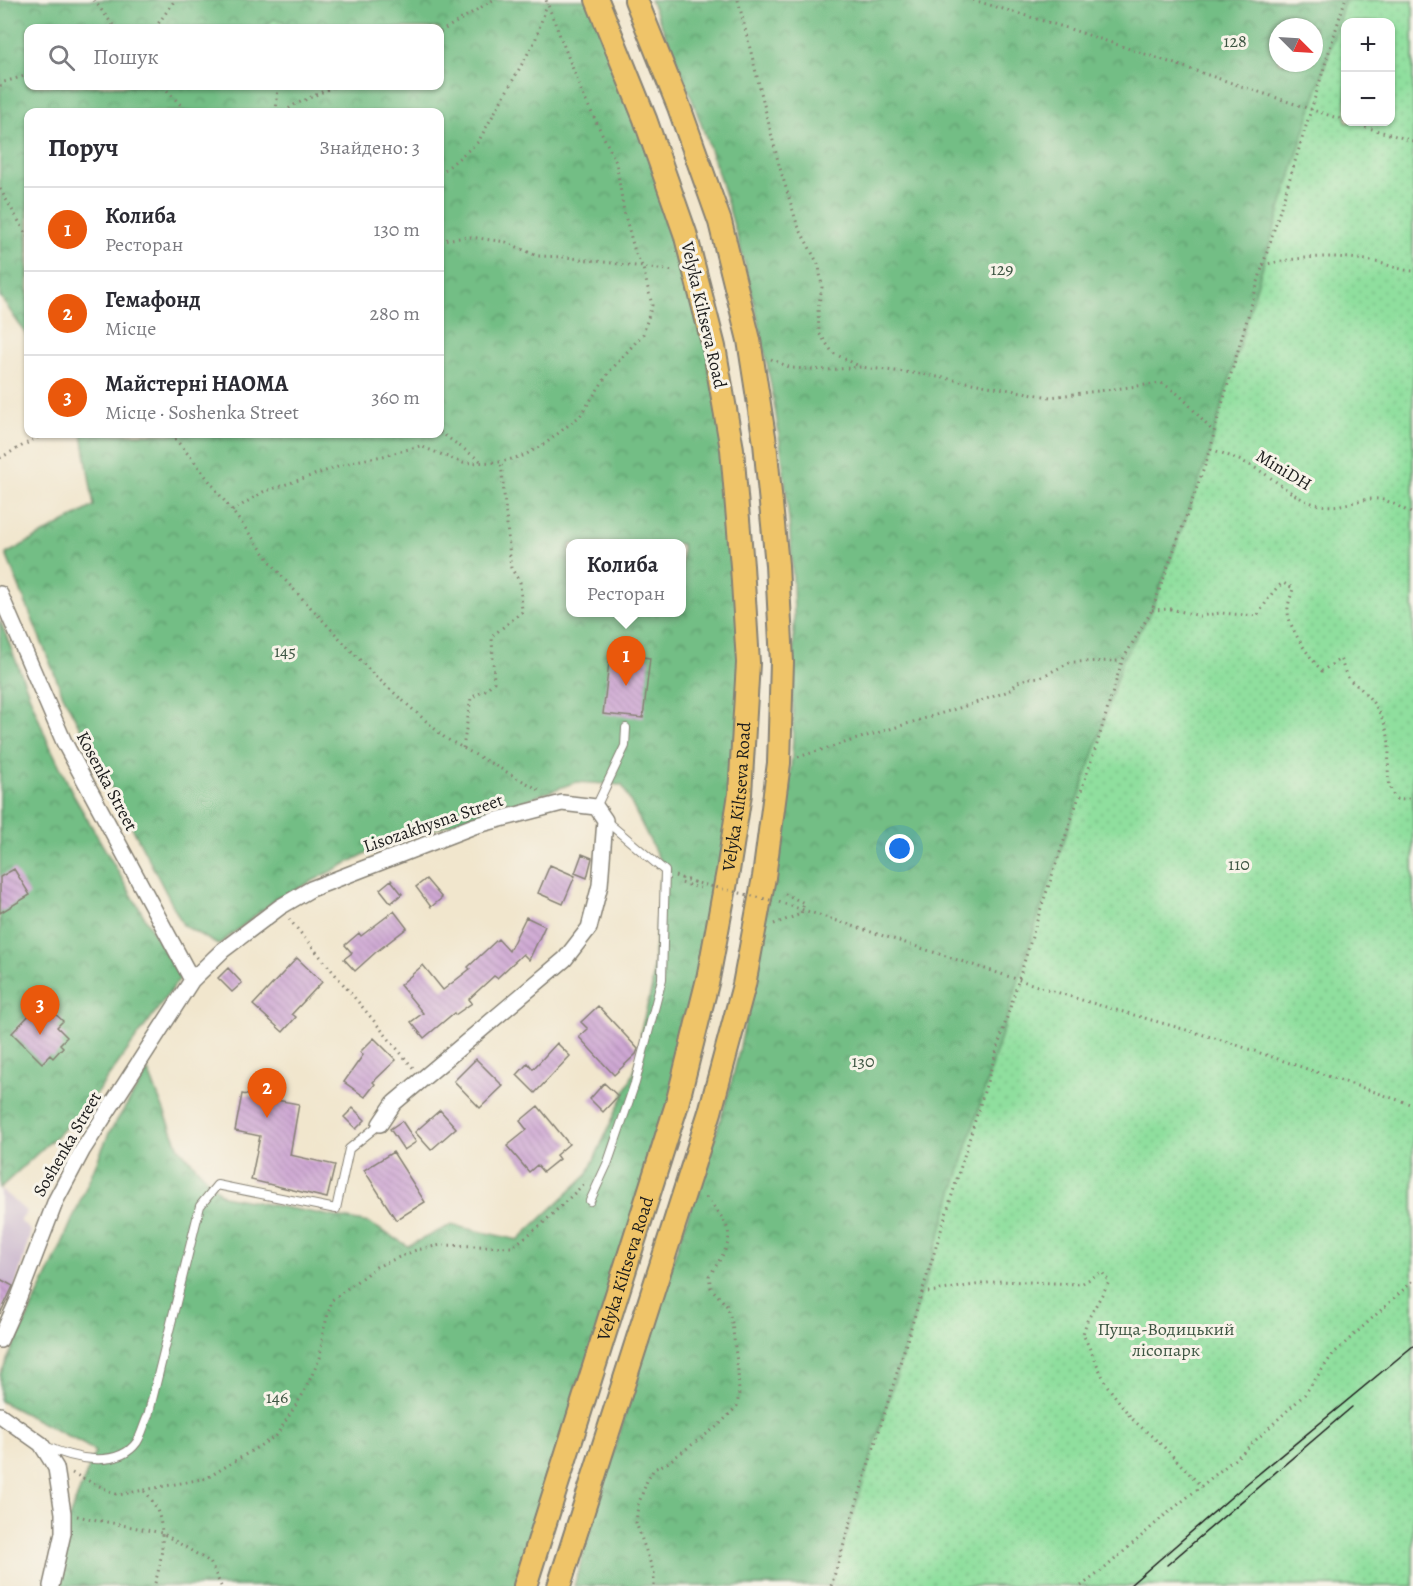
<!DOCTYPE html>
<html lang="uk">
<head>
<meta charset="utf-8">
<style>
  :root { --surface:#fff; --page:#f2f2f3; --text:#2b2b33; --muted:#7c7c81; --line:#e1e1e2; --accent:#ea580c }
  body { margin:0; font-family:Alegreya,serif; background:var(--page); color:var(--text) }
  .controls { position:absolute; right:18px; top:18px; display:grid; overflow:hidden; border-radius:12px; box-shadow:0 2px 4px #0004 }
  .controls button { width:54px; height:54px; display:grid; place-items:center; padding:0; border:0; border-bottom:2px solid var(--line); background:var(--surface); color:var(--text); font:30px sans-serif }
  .compass { position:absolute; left:1269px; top:18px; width:54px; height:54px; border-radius:50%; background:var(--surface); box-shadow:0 2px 4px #0004; rotate:114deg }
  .you { position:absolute; left:900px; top:849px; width:21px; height:21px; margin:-15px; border:4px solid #fff; border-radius:50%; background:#1a73e8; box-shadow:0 0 0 9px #1a73e833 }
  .badge { display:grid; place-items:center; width:39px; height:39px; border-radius:50%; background:var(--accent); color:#fff; font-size:20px; font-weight:700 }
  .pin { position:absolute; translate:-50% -50px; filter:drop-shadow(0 2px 3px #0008) }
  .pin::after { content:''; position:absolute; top:32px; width:21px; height:18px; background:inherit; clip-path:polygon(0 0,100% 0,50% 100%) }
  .popup { position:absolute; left:566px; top:539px; width:120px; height:78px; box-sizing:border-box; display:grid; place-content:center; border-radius:12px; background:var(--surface); filter:drop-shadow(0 2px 4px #0005); font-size:20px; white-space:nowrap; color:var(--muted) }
  .popup b { font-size:22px; color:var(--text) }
  .popup::after { content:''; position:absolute; left:50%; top:100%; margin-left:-12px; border:12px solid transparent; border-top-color:var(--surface) }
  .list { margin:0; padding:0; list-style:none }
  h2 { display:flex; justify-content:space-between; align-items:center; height:78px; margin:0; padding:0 24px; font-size:26px }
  h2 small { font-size:20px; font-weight:400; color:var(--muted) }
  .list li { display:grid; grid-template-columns:39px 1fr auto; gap:18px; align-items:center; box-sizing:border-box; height:84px; padding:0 24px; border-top:2px solid var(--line) }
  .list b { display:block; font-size:22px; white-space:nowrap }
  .list p { margin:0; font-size:20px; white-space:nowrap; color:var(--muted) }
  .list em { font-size:20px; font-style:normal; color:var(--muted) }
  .icon { flex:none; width:33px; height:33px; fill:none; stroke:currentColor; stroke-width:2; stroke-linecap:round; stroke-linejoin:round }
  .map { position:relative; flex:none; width:1413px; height:1586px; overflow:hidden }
  .search { position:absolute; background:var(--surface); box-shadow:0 2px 4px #0004; left:24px; top:24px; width:420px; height:66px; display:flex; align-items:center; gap:15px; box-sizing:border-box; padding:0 21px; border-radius:12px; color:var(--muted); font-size:22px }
  .panel { position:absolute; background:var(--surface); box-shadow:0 2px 4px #0004; left:24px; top:108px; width:420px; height:330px; border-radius:12px }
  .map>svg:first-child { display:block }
</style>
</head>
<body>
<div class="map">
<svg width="1413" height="1586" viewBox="0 0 1413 1586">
  <defs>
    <pattern id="forest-crowns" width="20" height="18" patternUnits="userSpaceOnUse" patternTransform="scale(1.5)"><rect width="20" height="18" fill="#73be85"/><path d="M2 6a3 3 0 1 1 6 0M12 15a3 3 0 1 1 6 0" fill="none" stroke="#5e9a6c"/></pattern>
    <pattern id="wetland-marsh" width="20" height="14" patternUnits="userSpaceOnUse" patternTransform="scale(1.5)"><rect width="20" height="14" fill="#8fdf9e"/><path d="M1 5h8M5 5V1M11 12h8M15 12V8" fill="none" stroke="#7bbf88"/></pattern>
    <pattern id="park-dots" width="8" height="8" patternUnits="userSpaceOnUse" patternTransform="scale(1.5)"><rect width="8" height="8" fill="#8fdf9e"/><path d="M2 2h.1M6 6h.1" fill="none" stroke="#7bbf88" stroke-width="1.8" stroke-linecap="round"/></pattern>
    <pattern id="building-back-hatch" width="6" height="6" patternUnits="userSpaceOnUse" patternTransform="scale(1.5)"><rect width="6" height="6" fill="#cea7d3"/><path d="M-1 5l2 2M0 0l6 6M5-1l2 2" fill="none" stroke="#b08fb5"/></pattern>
  </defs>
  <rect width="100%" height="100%" fill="#f7f3e8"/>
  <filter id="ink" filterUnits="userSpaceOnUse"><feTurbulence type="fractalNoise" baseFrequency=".0167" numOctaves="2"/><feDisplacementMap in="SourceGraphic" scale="12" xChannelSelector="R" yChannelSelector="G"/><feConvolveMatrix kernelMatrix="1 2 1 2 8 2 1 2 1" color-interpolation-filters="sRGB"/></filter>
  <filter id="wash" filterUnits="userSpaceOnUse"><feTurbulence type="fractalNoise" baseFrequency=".008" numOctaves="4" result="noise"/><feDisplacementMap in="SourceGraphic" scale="24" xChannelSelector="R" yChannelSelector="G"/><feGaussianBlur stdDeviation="1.35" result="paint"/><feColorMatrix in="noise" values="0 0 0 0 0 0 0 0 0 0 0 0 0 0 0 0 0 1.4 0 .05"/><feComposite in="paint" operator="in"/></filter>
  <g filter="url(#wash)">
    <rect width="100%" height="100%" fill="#f1e6cd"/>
    <path fill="#cfbdd0" d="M0 1189 27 1212 20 1221 31 1231 15 1288 0 1314Z"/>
    <path fill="url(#forest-crowns)" stroke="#486d50" stroke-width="1.5" fill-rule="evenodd" d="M0 0H597L714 347 748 663 708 979 525 1586H51L63 1533 95 1452 83 1444 0 1401V1375L59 1251 109 1133 148 1071 179 1148 223 1196 369 1223 408 1246 451 1225 518 1240 587 1175 634 1072 640 1051 641 1030 652 987 659 883 665 871 622 785 576 782 512 805 382 845 274 901 218 945 183 925 63 695 6 554 94 506 82 434H440V112H28V337L0 296ZM28 28H440V86H28ZM570 544H682V612H570Z
      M650 0H1413V1586H574C607 1473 641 1360 677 1248 697 1185 722 1124 737 1060 755 982 767 904 779 825 781 811 785 798 788 785 792 767 793 746 793 727 794 714 792 700 792 686 792 662 795 637 794 612 789 404 738 189 650 0ZM1346 22H1390V122H1346ZM1278 27H1314V63H1278Z
      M0 620 47 740 75 798 180 978 85 1109 0 1188Z"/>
    <path fill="url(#wetland-marsh)" stroke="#567e5d" stroke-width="1.5" d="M274 19 283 21 290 28H263Z"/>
    <path fill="url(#park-dots)" stroke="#567e5d" stroke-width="1.5" fill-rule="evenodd" d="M1345 0H1413V1586H831L1039 914 1097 744 1122 661 1152 610 1211 449 1214 432 1263 265ZM1346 22H1390V122H1346Z"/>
    <g id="blocks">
      <path fill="url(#building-back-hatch)" d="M610 653 650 658 643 718 603 714Z
        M582 854 592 858 587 878 575 873Z
        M550 865 575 876 563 904 538 893Z
        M14 869 30 895 0 913V877Z
        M426 879 442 898 431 907 416 887Z
        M391 880 402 894 391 903 380 889Z
        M394 911 407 928 376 952 355 971 344 959 352 953 345 945 359 933 361 936Z
        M526 917 545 926 529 960 523 954 497 978 494 976 469 999 472 1003 455 1015 454 1013 424 1038 411 1022 423 1013 400 985 423 965 443 990 470 969 468 967 498 939 509 951Z
        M297 958 322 982 292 1014 296 1017 283 1032 253 1005Z
        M228 968 242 983 232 992 218 978Z
        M598 1006 638 1049 636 1054 614 1075 579 1037 588 1029 581 1022Z
        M37 1007 46 1016 52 1011 63 1021 57 1027 67 1037 60 1044 63 1047 53 1058 50 1055 42 1063 12 1033Z
        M374 1038 396 1060 373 1082 375 1084 365 1097 344 1082 363 1055 360 1052Z
        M557 1043 570 1056 535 1093 517 1075 528 1063 533 1069Z
        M476 1059 503 1086 480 1108 454 1081Z
        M604 1083 618 1096 603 1112 590 1099Z
        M242 1094 299 1104 290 1155 335 1165 327 1198 251 1180 260 1136 235 1131Z
        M538 1106 569 1144 556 1155 559 1159 543 1172 537 1165 529 1172 507 1146 527 1130 520 1121Z
        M353 1108 365 1120 356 1129 344 1117Z
        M440 1110 456 1128 431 1150 415 1132Z
        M402 1121 416 1142 404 1150 390 1129Z
        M393 1152 425 1202 396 1220 364 1170Z
        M0 1279 13 1286 0 1314Z"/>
    </g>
  </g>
  <g filter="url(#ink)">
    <use href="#blocks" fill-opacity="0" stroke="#868174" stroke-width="1.5"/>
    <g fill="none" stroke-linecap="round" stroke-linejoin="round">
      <g stroke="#868174" stroke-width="10">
        <path id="lane" d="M596 807 625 746 626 728
          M590 1201 608 1162 635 1083 662 979 665 871 606 821
          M45 1446C71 1458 117 1470 137 1442 142 1434 144 1424 148 1416L200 1206 217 1185 336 1209 349 1149 380 1124"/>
      </g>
      <g stroke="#868174" stroke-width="18">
        <path id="street" d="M0 594 64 742 192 980
          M0 1340 17 1302 56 1200 82 1151 192 980 223 950 280 907 311 889 474 826 562 803 596 807 605 820 600 885 589 928 565 959 394 1103 380 1124
          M0 1415 41 1444 56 1468 63 1513V1533L51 1586"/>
      </g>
      <g stroke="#868174" stroke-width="26">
        <g id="primary">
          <path id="s1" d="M525 1586 677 1104 708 979 728 871 740 794 748 663 742 566 732 449 714 347 685 233 645 119 597 0"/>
          <path d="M559 1586 710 1112 744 985 764 877 779 763 782 662 777 565 765 443 749 340 720 222 679 107 636 0"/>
        </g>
      </g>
      <path stroke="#868174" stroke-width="3" stroke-dasharray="1.5 4.5" stroke-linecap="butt" d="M94 0 115 28
        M738 0 779 165 797 224 819 266 822 287 818 309 819 333 833 353 859 366
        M973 0 1067 28 1346 121
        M155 28 175 0
        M440 32 493 0
        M0 86 4 82 28 75
        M163 86 187 112
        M276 112 278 86
        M284 112 294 105 335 86
        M1348 122 1413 141
        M440 174 478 142 535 41 547 4
        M0 189 28 237
        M440 240 470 237 506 242 537 256 565 257 674 271
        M1263 265C1300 256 1339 254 1376 262 1389 265 1400 270 1413 271
        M771 359 791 368 827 370 861 367 921 374 1050 397 1161 383C1187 396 1193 413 1214 432
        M440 432 482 462
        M171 434 194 461 284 579 373 674 445 738 543 792
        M1211 449C1230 456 1249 463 1265 474 1282 485 1292 496 1312 503 1336 510 1348 502 1371 499 1386 497 1400 508 1413 514
        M0 458 44 434
        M232 511 263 492 355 461 383 456 420 446 463 463 501 462 525 455 546 443 580 416 610 371 643 334 652 305 643 268 635 252 624 212 616 162 583 95 546 0
        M1152 610 1171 609 1200 616 1220 613 1257 616C1266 604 1271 591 1283 583L1293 588C1292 595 1287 604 1288 612 1289 629 1310 658 1322 671L1340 659C1343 664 1344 671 1347 676 1350 682 1359 686 1364 692 1376 704 1384 719 1388 736 1392 758 1382 780 1396 799L1405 800 1413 798
        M463 748 471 698 484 691 494 682 492 636 522 612 520 582 511 568 501 462
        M798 757 972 704 1009 691 1018 682 1029 678 1041 677 1071 662 1121 661
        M675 876 693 882
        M682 878 681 883 700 888
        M779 902 1078 999 1225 1041 1413 1105
        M289 919 414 1069
        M774 924 801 914 804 903 781 892
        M922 1293 1001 1281 1081 1284 1102 1272 1109 1282 1087 1321 1083 1334 1106 1384 1132 1419 1163 1446 1202 1487
        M72 1473 118 1495 207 1478 276 1436 303 1394 320 1358 323 1332 332 1300 376 1267 416 1250 441 1245 512 1247 541 1225 584 1184
        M144 1491C169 1514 164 1556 154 1586
        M77 1516 162 1533 210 1562 221 1586
        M654 1586V1573L636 1523 638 1505 647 1481 654 1469 667 1463 719 1425 737 1406 739 1393 738 1371 732 1323 727 1306 711 1288 709 1276C736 1237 736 1232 704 1195
        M831 1586 1039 914 1097 744 1122 661 1152 610 1211 449 1214 432 1263 265 1345 0
        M1081 1586 1104 1569 1164 1516 1241 1454 1305 1394 1333 1354 1413 1281"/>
      <use href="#lane" stroke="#fff" stroke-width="8"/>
      <use href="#street" stroke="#fff" stroke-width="15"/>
      <use href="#primary" stroke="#efc469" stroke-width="22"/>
      <path stroke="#1c1c1c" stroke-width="1.5" d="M1167 1565 1352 1407
        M1129 1586 1244 1486 1413 1346"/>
      <path stroke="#868174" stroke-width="3" stroke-dasharray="1.5 4.5" stroke-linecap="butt" d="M693 882 774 901"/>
    </g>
  </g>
  <g text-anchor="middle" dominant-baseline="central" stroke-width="6" stroke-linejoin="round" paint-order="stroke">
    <g font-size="18" fill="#3e5643" stroke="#f7f3e8">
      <text x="1235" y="41">128</text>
      <text x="1002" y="269">129</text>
      <text x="285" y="651">145</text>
      <text x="1239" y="864">110</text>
      <text x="863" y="1061">130</text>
      <text x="1166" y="1329">Пуща-Водицький<tspan x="1166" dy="21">лісопарк</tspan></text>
      <text x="277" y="1397">146</text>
    </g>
    <g font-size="18" fill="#1c1c1c" stroke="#f7f3e8">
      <text transform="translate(704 315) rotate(77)">Velyka Kiltseva Road</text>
      <text transform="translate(1284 470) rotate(31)">MiniDH</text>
      <text transform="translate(107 781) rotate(62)">Kosenka Street</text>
      <text stroke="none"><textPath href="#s1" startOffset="819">Velyka Kiltseva Road</textPath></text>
      <text transform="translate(433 823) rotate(-19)">Lisozakhysna Street</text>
      <text transform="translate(67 1144) rotate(-60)">Soshenka Street</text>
      <text stroke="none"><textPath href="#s1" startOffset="333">Velyka Kiltseva Road</textPath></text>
    </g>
  </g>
</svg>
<div class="controls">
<button>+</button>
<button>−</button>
</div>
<svg class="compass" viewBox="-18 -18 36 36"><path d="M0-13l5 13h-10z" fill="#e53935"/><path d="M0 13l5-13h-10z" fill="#7c7c81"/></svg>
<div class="you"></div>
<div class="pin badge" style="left:626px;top:686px">1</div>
<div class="popup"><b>Колиба</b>Ресторан</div>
<div class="pin badge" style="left:267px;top:1118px">2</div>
<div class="pin badge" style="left:40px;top:1035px">3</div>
<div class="search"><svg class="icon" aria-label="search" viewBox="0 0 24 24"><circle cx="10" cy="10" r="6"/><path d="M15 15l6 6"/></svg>Пошук</div>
<section class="panel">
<h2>Поруч<small>Знайдено: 3</small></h2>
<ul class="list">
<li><span class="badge">1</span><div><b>Колиба</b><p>Ресторан</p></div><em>130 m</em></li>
<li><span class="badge">2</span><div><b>Гемафонд</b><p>Місце</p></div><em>280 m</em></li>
<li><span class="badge">3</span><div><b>Майстерні НАОМА</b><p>Місце · Soshenka Street</p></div><em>360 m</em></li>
</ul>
</section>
</div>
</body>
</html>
